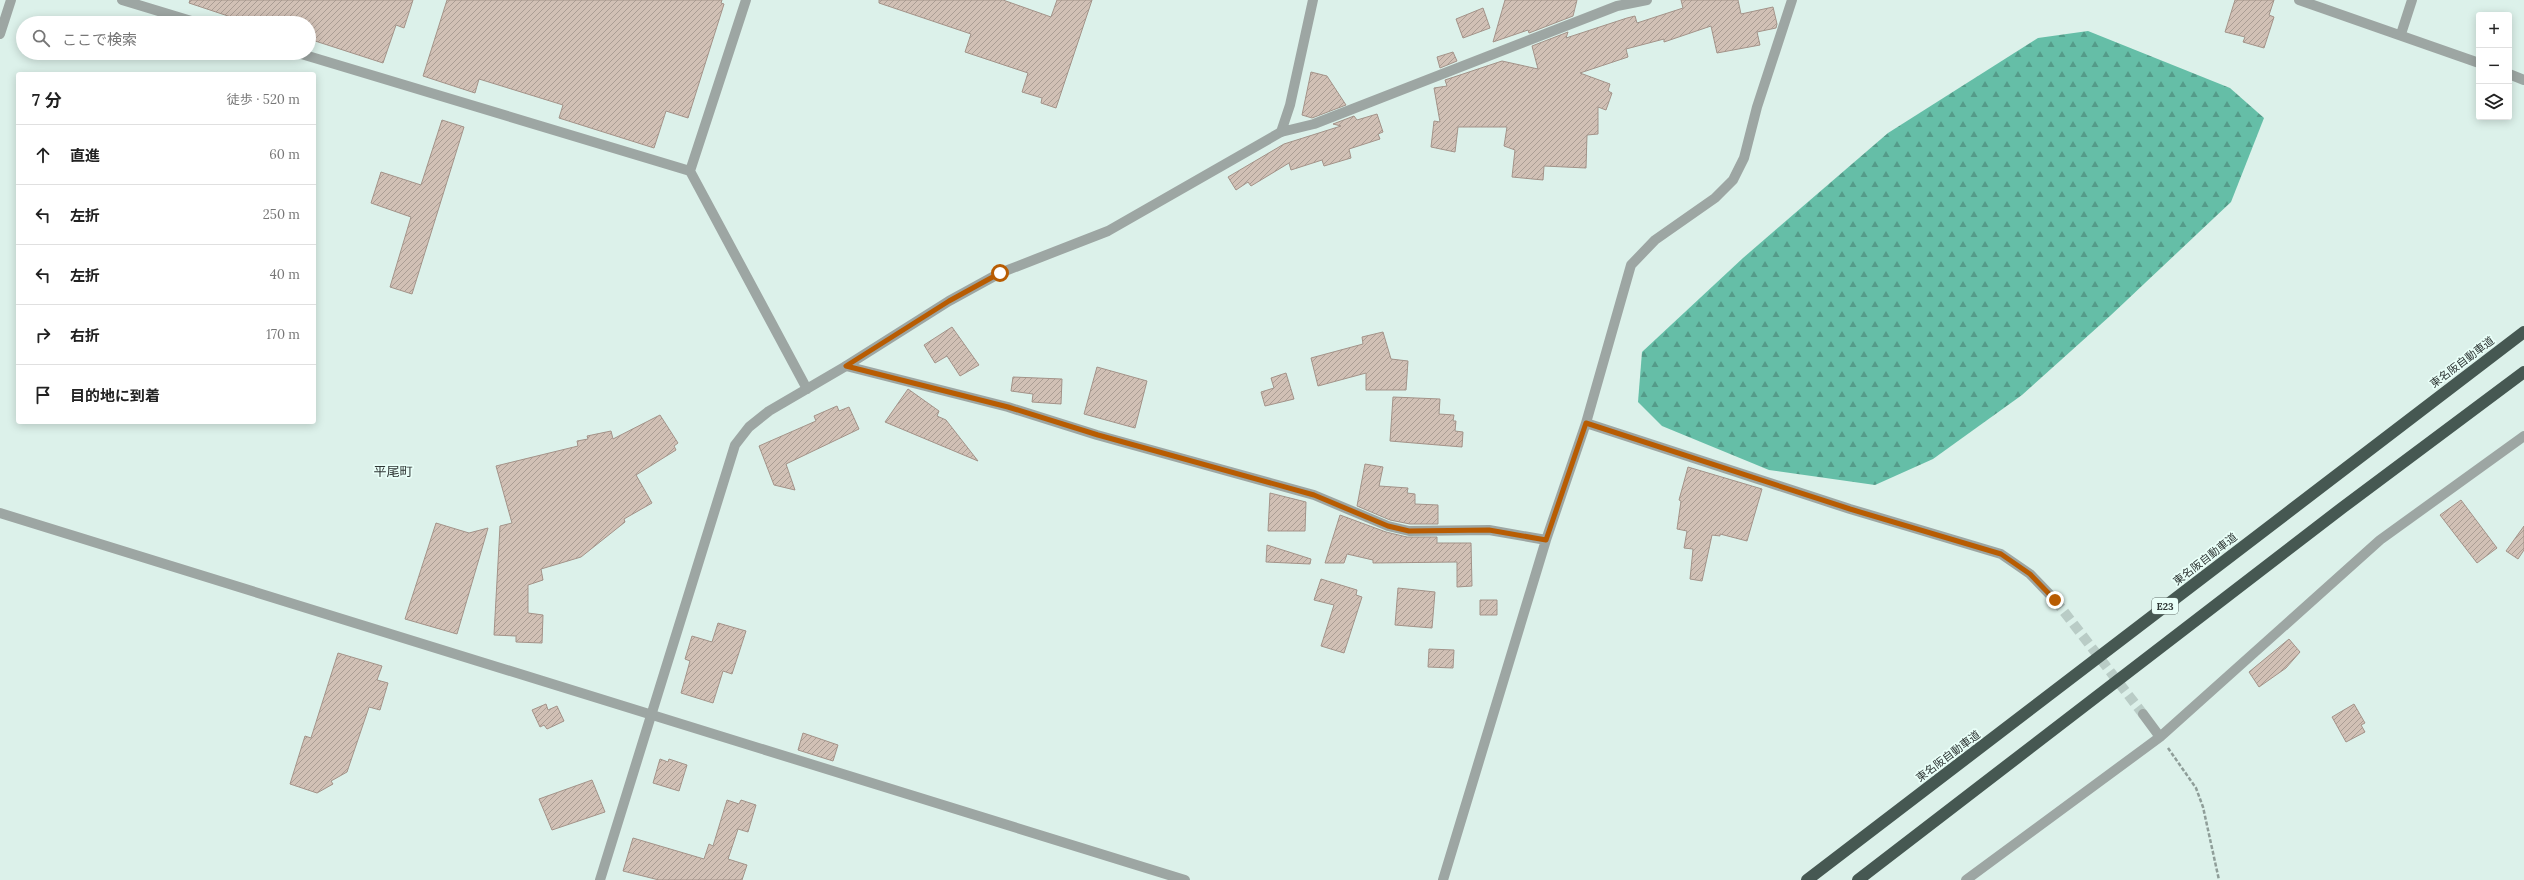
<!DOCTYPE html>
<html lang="ja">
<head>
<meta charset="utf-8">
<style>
  :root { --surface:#fff; --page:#f6f6f6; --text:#222; --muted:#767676; --line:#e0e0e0 }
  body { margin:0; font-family:Lora,"Noto Sans JP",serif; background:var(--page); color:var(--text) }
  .controls { position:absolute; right:12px; top:12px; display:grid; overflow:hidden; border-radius:4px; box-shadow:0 2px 10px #0003 }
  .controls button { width:36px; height:36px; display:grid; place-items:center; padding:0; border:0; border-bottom:1px solid var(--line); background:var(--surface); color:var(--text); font:20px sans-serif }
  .stop { position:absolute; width:12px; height:12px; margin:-9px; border:3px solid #b85c02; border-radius:50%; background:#fff }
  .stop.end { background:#b85c02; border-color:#fff; box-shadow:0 1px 4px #0008 }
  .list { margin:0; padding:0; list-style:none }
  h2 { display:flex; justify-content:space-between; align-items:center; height:52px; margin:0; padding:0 16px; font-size:17px }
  h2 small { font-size:13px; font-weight:400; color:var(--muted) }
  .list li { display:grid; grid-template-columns:26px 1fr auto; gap:12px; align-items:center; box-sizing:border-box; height:60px; padding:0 16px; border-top:1px solid var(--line) }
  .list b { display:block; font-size:15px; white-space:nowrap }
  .list em { font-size:13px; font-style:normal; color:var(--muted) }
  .icon { flex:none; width:22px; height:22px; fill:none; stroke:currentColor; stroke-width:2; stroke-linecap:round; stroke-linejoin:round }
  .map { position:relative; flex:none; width:2524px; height:880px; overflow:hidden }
  .search { position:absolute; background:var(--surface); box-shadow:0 2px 10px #0003; left:16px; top:16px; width:300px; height:44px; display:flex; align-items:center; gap:10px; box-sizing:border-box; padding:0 14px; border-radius:22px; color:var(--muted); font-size:15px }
  .panel { position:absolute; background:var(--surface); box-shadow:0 2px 10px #0003; left:16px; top:72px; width:300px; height:352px; border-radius:4px }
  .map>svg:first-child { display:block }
</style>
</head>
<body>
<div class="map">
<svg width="2524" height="880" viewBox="0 0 2524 880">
  <defs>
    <pattern id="forest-firs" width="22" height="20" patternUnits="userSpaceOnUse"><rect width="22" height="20" fill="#65bea7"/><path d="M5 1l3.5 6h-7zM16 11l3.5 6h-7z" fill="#549b89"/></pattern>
    <pattern id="building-hatch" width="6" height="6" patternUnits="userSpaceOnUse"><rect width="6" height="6" fill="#d1c0b5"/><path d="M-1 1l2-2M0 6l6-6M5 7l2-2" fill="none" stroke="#aa9d94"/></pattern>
  </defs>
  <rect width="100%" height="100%" fill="#dcf1ea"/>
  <path fill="url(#forest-firs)" d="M2088 31 2230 88 2264 118 2231 202 2110 316 2022 395 1933 459 1875 485 1769 470 1662 426 1638 402 1642 352 1743 258 1888 133 2038 38Z"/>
  <path fill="url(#building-hatch)" stroke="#a39389" d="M190 0H413L404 28 396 25 383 63 309 39V23H259L238 16 237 19 189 3Z
    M447 0H722L721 3 724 4 688 118 666 111 654 148 559 118 563 105 479 79 475 93 423 76Z
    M879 0H1003L1051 17 1057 0H1092L1056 108 1041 103 1042 98 1022 92 1028 73 965 52 971 34 879 3Z
    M1505 0H1577L1573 16 1529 33 1528 30 1493 42Z
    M1681 0H1738L1741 14 1773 7 1777 24 1776 28 1757 32 1760 45 1717 53 1711 26 1664 42V39L1626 49 1628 57 1580 73 1610 84 1608 91 1612 93 1606 110 1598 107V134L1587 135 1586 168 1544 166 1543 180 1512 177 1515 150 1504 146 1507 127H1458L1455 152 1431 147 1434 121 1440 122 1434 88 1447 86 1445 80 1502 61 1538 69 1532 46 1568 32 1566 38 1627 18 1635 16 1637 23 1683 8Z
    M2235 0H2274L2269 15 2274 17 2264 48 2243 42 2245 37 2225 32Z
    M1483 8 1490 28 1463 38 1456 19Z
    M1453 52 1457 61 1440 68 1437 57Z
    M1311 72 1327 76 1346 105 1312 118 1302 115Z
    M1377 114 1383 132 1378 134 1380 139 1349 149 1351 158 1324 166 1322 160 1291 170 1289 163 1251 186 1248 182 1236 190 1228 177 1284 144 1341 126 1333 124 1354 116 1357 120Z
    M442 120 464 127 412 294 390 287 411 217 371 203 381 172 421 185Z
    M952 327 979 365 960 376 947 356 935 363 924 345Z
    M1383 332 1391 359 1408 361 1406 390H1366V373L1318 386 1311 358 1363 344 1362 337Z
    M1097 367 1147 381 1135 428 1084 414Z
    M1286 373 1294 399 1265 406 1261 392 1274 388 1271 378Z
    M1013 377 1062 379 1061 404 1032 402 1033 394 1011 391Z
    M908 389 939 411 937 416 946 420 978 461 885 422Z
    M1393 397 1440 399 1439 414 1454 415 1453 421H1456L1455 431 1463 432 1462 447 1390 441Z
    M837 406 839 411 849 407 859 429 786 464 795 490 774 485 759 446 816 421 814 416Z
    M660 415 678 443 674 446 676 450 636 475 652 503 624 519 625 522 581 557 541 569 543 580 528 585V613L543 615 542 643 516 642V636L494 635 500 526 512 523 496 466 578 446 577 441 588 439 587 436 611 431 613 439Z
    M1365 464 1383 467 1379 486 1408 488 1407 493 1415 494V504L1438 505V524H1410L1390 520 1357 506Z
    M1688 467 1762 489 1747 541 1720 534V536L1712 535 1702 581 1690 579 1693 549 1684 548 1687 531 1677 529 1681 501 1679 500Z
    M1270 493 1306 502 1305 531H1268Z
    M2461 500 2497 548 2477 563 2440 515Z
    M1340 515 1386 532 1407 537H1437V543H1471L1472 586 1457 587V562L1373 563V560L1347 554 1344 563H1325Z
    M436 523 469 533 488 528 457 634 405 619Z
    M2524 526V550L2518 559 2506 551Z
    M1267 545 1311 559 1310 564 1266 562Z
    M1321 579 1357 590 1356 595 1362 597 1344 653 1321 646 1334 605 1314 600Z
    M1398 588 1435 592 1432 628 1395 625Z
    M1480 600H1497V615H1480Z
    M718 623 746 631 732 674 723 671 713 703 681 693 690 661 685 659 692 636 712 642Z
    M2289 639 2300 652 2286 668 2259 687 2249 672Z
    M1429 649 1454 650 1453 668 1428 667Z
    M338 653 382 666 377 680 388 683 380 710 369 707 347 772 331 781 333 784 317 793 290 784 305 736 311 738Z
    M546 704 548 710 557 706 564 721 547 729 544 725 540 727 532 710Z
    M2354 704 2365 723 2361 725 2365 732 2346 742 2332 717Z
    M803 733 838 745 833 761 798 750Z
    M660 759 668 762 669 759 687 765 679 791 653 783Z
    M592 780 605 812 552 830 539 799Z
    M727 800 739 804 741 800 756 805 748 832 738 829 728 859 747 865 742 880H659L623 871 633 838 704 859 709 844 713 846Z"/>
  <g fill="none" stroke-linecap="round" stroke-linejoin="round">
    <path stroke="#b9ccc6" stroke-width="10" stroke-dasharray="10 5" stroke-linecap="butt" d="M2055 600 2143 714"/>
    <path stroke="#8f9e99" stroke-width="2.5" stroke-dasharray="4 2" stroke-linecap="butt" d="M2168 748 2196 788 2203 807 2219 880"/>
    <path stroke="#9da6a3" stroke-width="10" d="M122 0 198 23
      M2299 0 2479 63
      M0 34 11 0
      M2401 34 2412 0
      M298 53 690 171
      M2509 74 2524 80
      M1281 132 1314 124 1617 6 1647 0
      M1281 132 1290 105 1313 0
      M846 366 1008 407 1097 435 1314 495 1388 526 1409 531 1489 530 1546 540
      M1586 423 1850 509 2001 554 2030 574 2055 600
      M0 513 1185 880
      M2143 714 2160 737
      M1443 880 1546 540 1586 423 1631 265 1655 240 1715 198 1733 180 1744 158 1757 107 1792 0
      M1966 880 2160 737 2380 540 2524 436"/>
    <path stroke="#9da6a3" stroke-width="10" d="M746 0 690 171 807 389
      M600 880 735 445 749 427 769 411 846 366 949 301 1000 273 1108 231 1281 132"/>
    <path stroke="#465852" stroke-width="12" d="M1807 880 2524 332
      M1858 880 2342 508 2524 372"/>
  </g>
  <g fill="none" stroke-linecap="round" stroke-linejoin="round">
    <path stroke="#b85c02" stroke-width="5" d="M1000 273 949 301 846 366 1008 407 1098 435 1314 495 1388 526 1409 531 1489 530 1546 540 1586 423 1850 509 2001 554 2030 574 2055 600"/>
  </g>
  <g text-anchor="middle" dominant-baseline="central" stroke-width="3.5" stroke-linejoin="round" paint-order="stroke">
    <rect fill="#e9fff8" stroke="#66726f" stroke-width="1" x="2152" y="598" width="26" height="16" rx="3"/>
    <g font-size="10" font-weight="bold" fill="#2e3634">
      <text x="2165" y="606">E23</text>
    </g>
    <g font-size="11" fill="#2e3634" stroke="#e9fff8">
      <text transform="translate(2462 362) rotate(-37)">東名阪自動車道</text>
      <text transform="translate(2205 559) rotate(-38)">東名阪自動車道</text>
      <text transform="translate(1948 756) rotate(-37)">東名阪自動車道</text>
    </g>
    <g font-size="13" fill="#2e3634" stroke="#e9fff8">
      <text x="393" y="471">平尾町</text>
    </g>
  </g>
</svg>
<div class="controls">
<button>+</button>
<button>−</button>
<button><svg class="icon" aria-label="layers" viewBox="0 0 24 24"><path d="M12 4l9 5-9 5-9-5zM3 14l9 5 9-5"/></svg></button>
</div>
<div class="stop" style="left:1000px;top:273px"></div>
<div class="stop end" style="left:2055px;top:600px"></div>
<div class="search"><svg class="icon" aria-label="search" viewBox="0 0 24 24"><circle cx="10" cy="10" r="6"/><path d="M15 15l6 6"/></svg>ここで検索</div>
<section class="panel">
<h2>7 分<small>徒歩 · 520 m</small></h2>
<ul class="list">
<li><svg class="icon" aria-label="ahead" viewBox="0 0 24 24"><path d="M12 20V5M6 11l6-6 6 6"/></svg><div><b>直進</b></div><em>60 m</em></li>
<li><svg class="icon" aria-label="left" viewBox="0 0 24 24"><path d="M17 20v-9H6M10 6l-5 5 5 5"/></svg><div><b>左折</b></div><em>250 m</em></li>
<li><svg class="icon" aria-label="left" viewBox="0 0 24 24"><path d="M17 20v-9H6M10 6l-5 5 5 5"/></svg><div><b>左折</b></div><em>40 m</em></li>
<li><svg class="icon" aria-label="right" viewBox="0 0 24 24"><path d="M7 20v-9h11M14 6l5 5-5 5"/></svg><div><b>右折</b></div><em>170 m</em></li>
<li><svg class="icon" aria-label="arrive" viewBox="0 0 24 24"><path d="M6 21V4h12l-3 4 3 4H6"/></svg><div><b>目的地に到着</b></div></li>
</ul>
</section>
</div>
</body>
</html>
